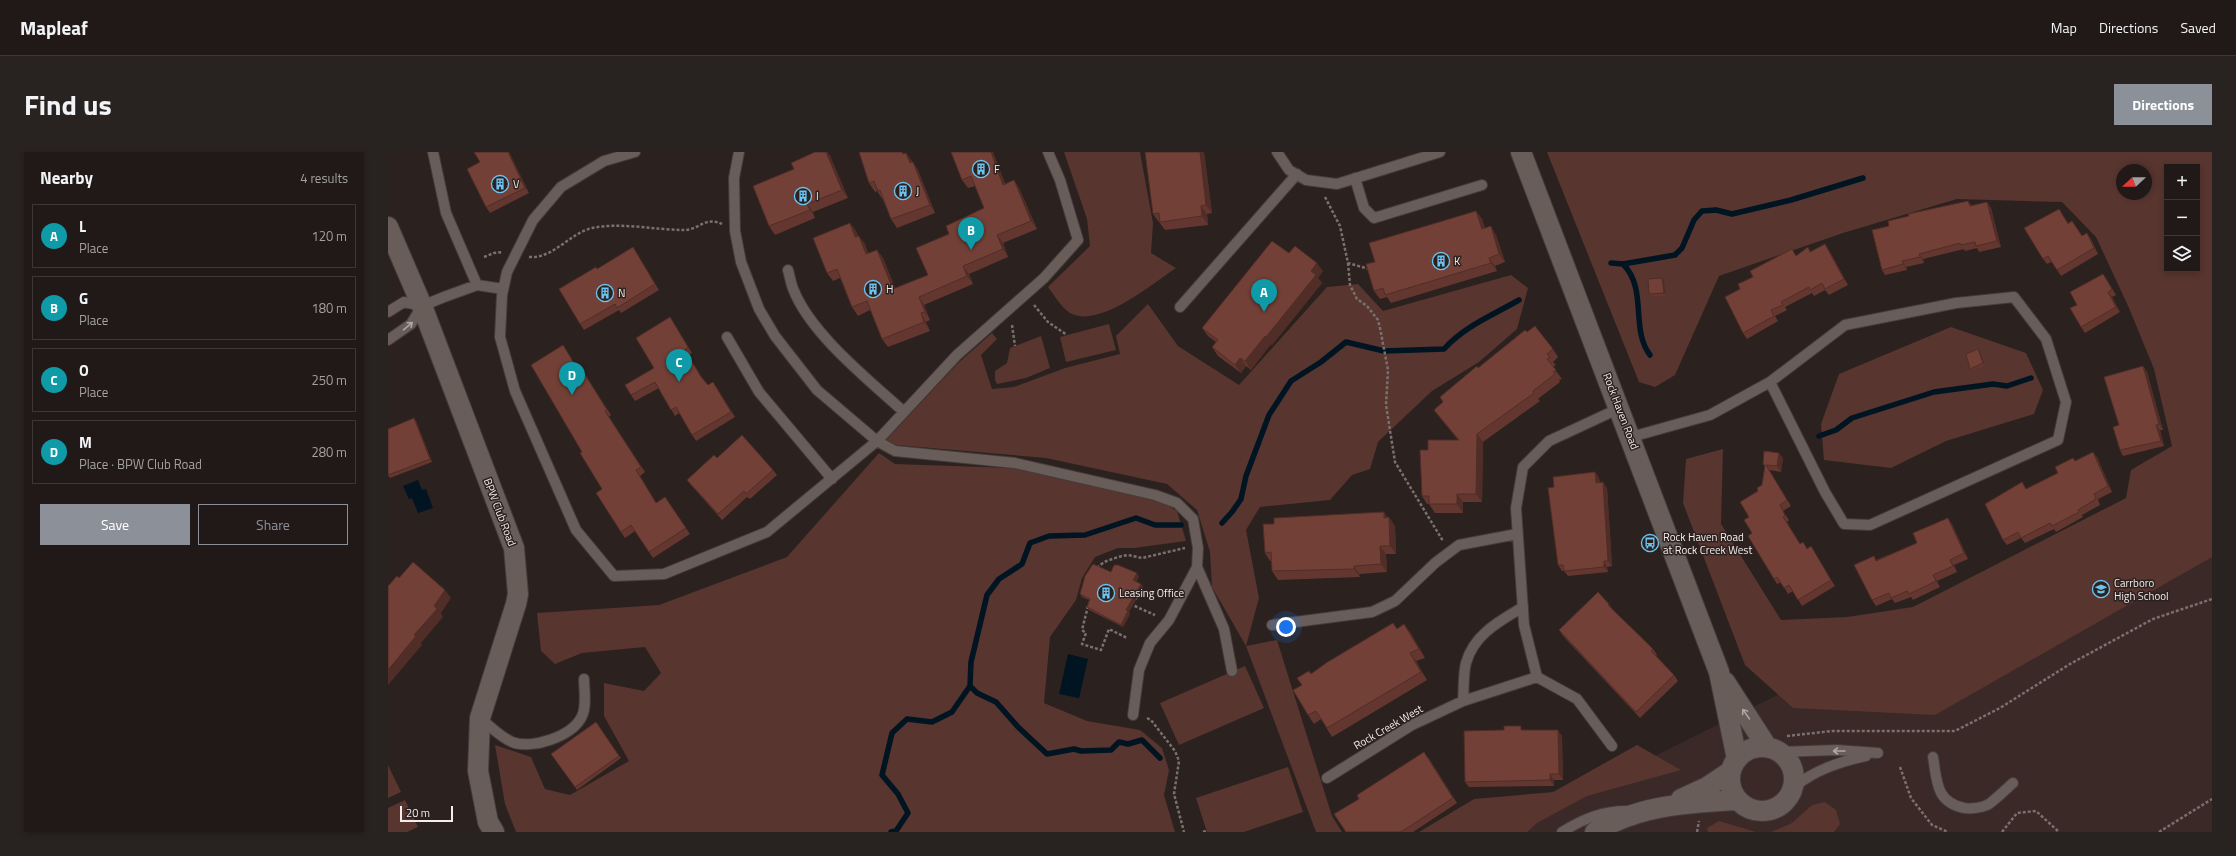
<!DOCTYPE html>
<html lang="en">
<head>
<meta charset="utf-8">
<style>
  :root { --surface:#201917; --page:#282220; --text:#f1f3f6; --muted:#a2a0a1; --line:#3d3836; --accent:#8c9099 }
  body { margin:0; font-family:"Titillium Web",sans-serif; background:var(--page); color:var(--text) }
  .controls { position:absolute; right:12px; top:12px; display:grid; overflow:hidden; border-radius:0px; box-shadow:0 2px 6px #0003 }
  .controls button { width:36px; height:36px; display:grid; place-items:center; padding:0; border:0; border-bottom:1px solid var(--line); background:var(--surface); color:var(--text); font:20px sans-serif }
  .compass { position:absolute; left:1728px; top:12px; width:36px; height:36px; border-radius:50%; background:var(--surface); box-shadow:0 2px 6px #0003; rotate:248deg }
  .scale { position:absolute; left:12px; bottom:10px; width:53px; box-sizing:border-box; padding-left:4px; border:2px solid #f4edeb; border-top:0; font-size:11px; line-height:14px; white-space:nowrap; color:#f4edeb; -webkit-text-stroke:3px #2b211f; paint-order:stroke }
  .you { position:absolute; left:898px; top:475px; width:14px; height:14px; margin:-10px; border:3px solid #fff; border-radius:50%; background:#1a73e8; box-shadow:0 0 0 6px #1a73e833 }
  .badge { display:grid; place-items:center; width:26px; height:26px; border-radius:50%; background:var(--accent); color:#fff; font-size:13px; font-weight:700 }
  .pin { position:absolute; translate:-50% -33px; filter:drop-shadow(0 1px 2px #0008) }
  .pin::after { content:''; position:absolute; top:21px; width:14px; height:12px; background:inherit; clip-path:polygon(0 0,100% 0,50% 100%) }
  .list { margin:0; padding:0; list-style:none }
  h2 { display:flex; justify-content:space-between; align-items:center; height:52px; margin:0; padding:0 16px; font-size:17px }
  h2 small { font-size:13px; font-weight:400; color:var(--muted) }
  .list li { display:grid; grid-template-columns:26px 1fr auto; gap:12px; align-items:center; box-sizing:border-box; height:64px; margin:0 8px 8px; padding:0 8px; border:1px solid var(--line); border-radius:0px }
  .list b { display:block; font-size:15px; white-space:nowrap }
  .list p { margin:0; font-size:13px; white-space:nowrap; color:var(--muted) }
  .list em { font-size:13px; font-style:normal; color:var(--muted) }
  .actions { display:flex; gap:8px; padding:12px 16px }
  .actions a { flex:1; padding:9px 0; border:1px solid var(--accent); border-radius:0px; text-align:center; font-size:14px; color:var(--accent) }
  .actions .main { background:var(--accent); color:#fff }
  .icon { flex:none; width:22px; height:22px; fill:none; stroke:currentColor; stroke-width:2; stroke-linecap:round; stroke-linejoin:round }
  .map { position:relative; flex:none; width:1824px; height:680px; overflow:hidden; border-radius:0px }
  header { display:flex; align-items:center; gap:24px; box-sizing:border-box; height:56px; padding:0 20px; background:var(--surface); border-bottom:1px solid var(--line) }
  header strong { font-size:19px }
  nav { display:flex; gap:22px; margin-inline-start:auto; font-size:14px }
  .intro { display:flex; align-items:center; justify-content:space-between; box-sizing:border-box; height:96px; padding:0 24px }
  h1 { margin:0; font-size:28px }
  .button { padding:10px 18px; border-radius:0px; background:var(--accent); color:#fff; font-size:14px; font-weight:700 }
  main { display:flex; gap:24px; padding:0 24px }
  aside { flex:1; background:var(--surface); border-radius:0px; box-shadow:0 2px 6px #0003 }
  .map>svg:first-child { display:block }
</style>
</head>
<body>
<header>
<strong>Mapleaf</strong>
<nav><a>Map</a><a>Directions</a><a>Saved</a></nav>
</header>
<div class="intro"><h1>Find us</h1><a class="button">Directions</a></div>
<main>
<aside>
<h2>Nearby<small>4 results</small></h2>
<ul class="list">
<li><span class="badge" style="background:#0f9aa8">A</span><div><b>L</b><p>Place</p></div><em>120 m</em></li>
<li><span class="badge" style="background:#0f9aa8">B</span><div><b>G</b><p>Place</p></div><em>180 m</em></li>
<li><span class="badge" style="background:#0f9aa8">C</span><div><b>O</b><p>Place</p></div><em>250 m</em></li>
<li><span class="badge" style="background:#0f9aa8">D</span><div><b>M</b><p>Place · BPW Club Road</p></div><em>280 m</em></li>
</ul>
<div class="actions"><a class="main">Save</a><a>Share</a></div>
</aside>
<div class="map">
<svg width="1824" height="680" viewBox="0 0 1824 680">
  <rect width="100%" height="100%" fill="#2b211f"/>
  <path fill="#3a2926" d="M1824 328V680H1114L1325 575Z"/>
  <path fill="#58352f" fill-rule="evenodd" d="M676 0H752L765 71 763 101 788 116C764 132 711 177 682 161 674 156 666 143 660 135L702 94 699 67Z
    M1159 0H1824V405L1547 563 1405 556 1357 513 1295 351 1298 307 1335 297 1333 372 1393 468 1459 465 1525 455 1738 346 1743 318 1784 294 1766 217 1741 156 1708 85 1674 50 1569 47 1455 81 1331 124 1287 223 1267 235 1251 230ZM1779 15H1809V117H1779ZM1734 18H1758V42H1734Z
    M1123 123 1140 136 1129 177 1091 210 1044 239 990 290 982 317 964 323 942 348 872 355 858 378 871 446 858 494 889 488 944 664 954 680H928L858 494 824 435 822 400 809 358 779 332 658 306 508 293 498 288 569 212 604 181 609 187 593 203 604 237 626 235 677 216 732 202 728 184 760 152 790 194 851 233 939 135 970 132 995 159Z
    M721 172 728 198 678 210 672 185Z
    M1563 175 1638 201 1655 238 1646 262 1558 289 1503 316 1436 308 1433 272 1451 222Z
    M653 184 662 216 638 226 609 232 607 228V219L619 211 622 196Z
    M491 301 507 312 626 316 771 348 789 359 798 389 746 396H730L707 405 694 426 688 448 662 485 656 551 699 569 752 578 774 596 781 618 776 643 787 680H128L117 652 107 593 143 605 157 637 182 643 241 609 216 564V531L256 539 273 521 257 495 194 501 167 512 153 499 149 461 271 453 399 405Z
    M857 514 876 556 791 593 772 551Z
    M1249 593 1293 618 1199 644 1149 671 1139 680H1031L1086 647 1165 640Z
    M0 613 13 640 0 646Z
    M900 615 915 660 856 680H819L808 646Z
    M17 648 30 675 19 680H0V656Z
    M1437 650 1448 658 1452 672 1446 680H1383L1404 671 1424 653Z
    M1331 669 1368 680H1320L1319 676Z"/>
  <path fill="#001422" d="M30 328 34 338 38 337 45 356 30 361 24 346 21 347 15 334Z
    M680 502 700 507 691 546 671 542Z"/>
  <g fill="none" stroke-linecap="round" stroke-linejoin="round">
    <path stroke="#001422" stroke-width="5.5" d="M1223 111 1235 112 1287 103 1294 96 1306 68 1314 59 1328 58 1344 62 1403 48 1475 26
      M1235 112C1260 137 1242 177 1262 203
      M1431 284 1448 278 1464 266 1546 240 1605 232 1619 234 1643 226
      M834 371 844 360 853 347 858 324 881 263 903 229 933 210 958 190 996 199 1056 197C1077 174 1103 164 1131 148
      M582 534 589 541 608 550 630 575 659 602 686 597 693 599 723 598 731 590 740 592 754 588 772 606
      M503 680 508 679 520 661 510 642 494 623 504 581 519 567 544 570 564 560 582 534 583 510 599 443 611 427 634 412 642 391 661 384 697 383 748 366 767 373H793"/>
    <g stroke="#453c3b" stroke-width="12">
      <path id="lane" d="M45 0 58 61 89 133
        M247 0 216 9 173 35 145 68 119 120 114 143 112 185 127 239 188 378 226 424 276 422 379 380 489 289 569 203 656 126 690 88 672 28 660 0
        M351 0 346 26 347 79 353 110 371 157 387 184 429 238 489 289 507 299 627 311 767 343 789 351 805 367 810 396 809 415 781 468 762 491 751 518 745 563
        M889 0 901 18 918 28 949 32 1052 0
        M967 26 976 56 986 66 1094 33
        M400 118C402 125 403 133 406 139 424 183 481 228 516 260
        M792 155 909 22
        M0 160 16 150 34 154
        M339 185 371 240 444 327
        M0 188 23 172 34 154 56 145 89 133 115 137
        M1243 285 1322 263 1382 230 1457 173 1568 151 1626 145 1658 187 1678 250 1670 288 1482 373 1456 372 1437 340 1382 230
        M809 415 836 477 844 519
        M884 473 984 460 1007 449 1047 411 1071 393 1129 382
        M1075 549C1076 537 1075 522 1078 511 1086 482 1112 469 1135 455
        M92 566C102 574 111 584 124 590 144 598 185 584 194 564 199 554 196 537 196 527
        M1224 594 1189 547 1149 525 1136 473 1128 356 1135 315 1161 289 1232 256
        M1391 600 1449 598 1490 601
        M1545 605C1549 630 1548 650 1576 656 1583 657 1594 656 1601 652 1609 646 1617 638 1625 631
        M939 626 1024 573 1075 549 1149 525
        M1406 635C1427 618 1451 610 1478 604
        M1174 680C1195 667 1214 659 1239 659"/>
    </g>
    <g stroke="#453c3b" stroke-width="22">
      <path id="street" d="M1133 0 1331 520 1349 607
        M0 75 34 154 126 396 130 442 128 452 92 566 90 619 100 670 106 680
        M1337 530 1379 595
        M1342 627a32 32 0 1 1 64 0a32 32 0 1 1-64 0Z
        M1293 647 1319 635 1343 619
        M1207 680C1251 653 1299 651 1349 648"/>
    </g>
    <path stroke="#7a716f" stroke-width="2.5" stroke-dasharray="3 2" stroke-linecap="butt" d="M937 45 952 74 960 111 981 117
      M96 105 106 101 115 100
      M141 105C165 107 182 81 204 76 232 70 268 78 296 78 311 78 317 64 334 72
      M960 111 962 133 969 147 979 154 990 168 992 176 1000 218 998 253 1007 310 1055 389
      M646 153 660 170 679 183
      M624 173 627 194
      M709 416 716 410 730 405 740 403 754 406 797 396
      M747 447 761 440 766 442
      M742 452 767 463
      M700 454 694 478 698 481 694 492 713 498 721 477 739 486
      M759 566 763 568 787 599 791 609 786 642 796 680
      M1399 584 1444 579H1567L1612 556 1682 512 1765 467 1824 447
      M1512 615 1523 646 1544 673 1560 680
      M815 680 818 679
      M1309 680 1311 669
      M1614 680 1629 661 1648 659 1671 680
      M1771 680 1824 647"/>
    <use href="#lane" stroke="#695d5a" stroke-width="10"/>
    <use href="#street" stroke="#695d5a" stroke-width="20"/>
  </g>
  <path fill="#63372f" d="M121 0 141 41 102 61 98 55 92 10Z
    M427 0H439L442 4 460 46 425 60 427 66 387 83 381 74 406 17Z
    M563 0H605L617 32 626 28 631 36 649 77 615 91 620 105 581 122 585 132 536 153 542 168 538 170 542 179 500 195 494 187 482 158 470 164 464 155 452 126 445 129 439 121 462 71 468 79 470 84 477 92 480 102 489 98 495 106 507 136 540 123 561 82 596 56 587 34 580 36 574 28Z
    M816 0 824 61 819 62 820 73 777 78 765 62Z
    M518 1 530 18 547 61 509 76 503 67 495 48 489 39 487 40 481 31Z
    M1580 49 1584 54 1599 50 1603 56 1613 95 1591 100 1589 96 1577 99 1576 97 1535 107 1536 111 1518 115 1519 118 1497 123 1494 118 1501 74 1521 64Z
    M1671 57 1680 71 1684 69 1694 84 1703 87 1710 102 1673 124 1664 110 1659 112 1655 107Z
    M1088 59 1094 67 1097 76 1108 83 1117 110 1107 114 1109 119 1003 151 999 145 992 147 986 139 987 110Z
    M245 95 271 138 233 161 231 158 196 178 192 172 209 117Z
    M1441 98 1460 133 1441 143 1437 138 1426 144 1424 141 1397 155 1399 158 1387 164 1390 169 1359 187 1355 181 1352 137 1365 125 1409 103 1423 100Z
    M901 101 935 119 930 126 934 131 884 193 883 192 863 218 858 214 853 221 830 204 824 195 828 190 820 184 814 176Z
    M1715 122 1728 143 1724 145 1732 160 1697 181 1693 175 1689 153Z
    M1276 128 1278 144 1263 145 1261 142Z
    M282 165 304 201 300 203 315 227 320 233 329 236 347 265 308 289 291 261 287 264 271 236 247 249 243 243 266 216Z
    M1139 180 1165 197 1170 205 1165 210 1168 213 1165 215 1174 227 1171 228 1172 230 1150 247 1152 249 1095 290 1094 350H1075V361H1047L1041 352H1039L1034 344 1040 298 1070 288 1052 266 1046 258 1055 250 1052 245Z
    M175 193 193 222 196 221 200 227 223 263 221 265 257 320 252 324 268 351 277 345 302 382 265 406 247 379 237 386 233 380 214 337 194 300Z
    M1590 197 1592 200 1597 214 1584 219 1582 217Z
    M1755 214 1759 220 1775 278H1772L1776 294 1735 304 1732 298 1731 273Z
    M28 269 44 310 2 326 1 324H0V277Z
    M1709 305 1724 340 1710 347 1712 353 1694 363 1695 365 1668 380 1666 377 1637 391 1633 386 1619 393 1615 388 1639 337 1670 321 1687 309Z
    M329 306 385 318 389 323 362 347 359 345 334 368 303 333 299 328Z
    M1395 306 1393 320 1381 318 1403 354 1395 359 1401 368 1399 370 1412 392 1426 400 1447 434 1414 454 1405 439 1400 442 1393 430 1389 432 1386 427 1364 381 1361 365 1370 339 1374 333 1377 315 1375 312Z
    M1207 320 1211 326 1212 331 1219 336 1224 414 1219 415 1220 420 1180 424 1176 419H1174L1170 413 1166 335Z
    M1000 365 1007 374 1008 402H998L999 420 971 422 972 425 890 428 884 419V409H882L877 401Z
    M1564 372 1580 407 1566 413 1569 420 1549 429 1552 435 1525 448 1523 445 1507 451 1504 447 1488 454 1484 448 1488 408 1529 391Z
    M723 420 751 424 748 430 753 432 755 435 741 460 742 462 735 475 701 458 699 455 701 448 694 445 692 442Z
    M1221 452 1225 458 1265 497 1269 503 1268 504 1286 523 1290 529 1252 566 1175 484 1171 478Z
    M1009 476 1022 480 1037 506 1028 509 1039 528 944 585 933 567 926 572 920 563 914 533 923 522Z
    M208 570 233 606 189 638 163 602Z
    M1136 578 1174 584 1175 628H1166V634L1081 635 1077 630Z
    M1040 605 1069 651 1025 680H958Z"/>
  <path fill="#502d26" d="M120 0H121L141 41 137 36Z
    M438 0H439L442 4 460 46 454 38Z
    M603 0H605L621 41 615 33Z
    M812 0H816L824 61 818 53Z
    M518 1 524 9 528 19 522 11Z
    M525 10 530 18 547 61 542 53Z
    M626 28 631 36 649 77 643 69Z
    M1599 50 1603 56 1613 95 1609 89Z
    M419 52 425 60 427 66 422 58Z
    M813 54 819 62 820 73 814 64Z
    M1088 59 1094 67 1099 85 1094 77Z
    M462 71 468 79 473 93 467 85Z
    M1103 74 1108 83 1117 110 1111 102Z
    M1699 81 1703 87 1710 102 1706 96Z
    M609 83 615 91 620 105 615 97Z
    M471 84 477 92 484 111 478 102Z
    M1437 92 1441 98 1460 133 1456 127Z
    M245 95 249 101 271 138 267 132Z
    M489 98 495 106 511 145 505 137Z
    M1531 102 1535 107 1536 111 1532 105Z
    M1101 106 1107 114 1109 119 1103 111Z
    M1514 109 1518 115 1519 118 1515 112Z
    M929 111 935 119 930 126 934 131 884 193 878 185Z
    M575 114 581 122 585 132 579 124Z
    M1715 122 1719 127 1728 143 1724 137Z
    M1274 126 1276 128 1278 144 1276 141Z
    M1720 140 1724 145 1732 160 1728 155Z
    M531 145 536 153 542 168 537 160Z
    M533 161 538 170 542 179 536 170Z
    M282 165 286 171 304 201 300 195Z
    M877 184 883 192 863 218 857 209Z
    M1590 197 1592 200 1597 214 1595 211Z
    M852 206 858 214 853 221 847 213Z
    M1755 214 1759 220 1775 278 1771 272Z
    M26 266 28 269 44 310 42 307Z
    M1768 273 1772 278 1776 294 1773 289Z
    M1089 282 1095 290 1094 350 1088 342Z
    M1705 300 1709 305 1724 340 1720 334Z
    M1391 301 1395 306 1393 320 1389 314Z
    M1207 320 1211 326 1212 337 1208 331Z
    M1215 330 1219 336 1224 414 1220 409Z
    M1069 342 1075 350V361L1069 352Z
    M996 360 1001 368V365L1007 374 1008 402 1002 394 996 366Z
    M1560 366 1564 372 1580 407 1576 401Z
    M992 394 998 402 999 420 993 412Z
    M1562 408 1566 413 1569 420 1565 414Z
    M1216 409 1219 415 1220 420 1216 415Z
    M966 414 971 422 972 425 966 417Z
    M749 421 751 424 747 431 745 428Z
    M1545 423 1549 429 1552 435 1548 429Z
    M753 432 755 435 741 460 742 462 735 475 733 473 738 458Z
    M57 438 63 446 53 461 55 465 33 491 34 493 0 533V518L26 483Z
    M1016 472 1022 480 1037 506 1031 497Z
    M1022 501 1028 509 1039 528 1033 520Z
    M1170 578 1174 584 1175 628 1171 622Z
    M1162 622 1166 628V634L1162 628Z"/>
  <path fill="#734037" stroke="#502d26" d="M86 0H120L137 36 98 55 79 17 92 10Z
    M427 0H438L454 38 419 52 422 58 381 74 365 34 406 17 403 11Z
    M471 0H514L515 2 518 1 522 11 525 10 542 53 503 67 492 38 490 39 486 29 481 31Z
    M563 0H603L615 33 626 28 643 69 609 83 615 97 575 114 579 124 531 145 537 160 533 161 536 170 494 187 479 149 464 155 449 117 439 121 425 86 462 71 467 85 471 84 478 102 489 98 505 137 540 123 528 96 561 82 558 74 596 56 583 24 574 28Z
    M757 0H812L818 53 813 54 814 64 772 70 771 61 765 62Z
    M1580 49 1582 54 1599 50 1609 89 1588 94 1587 90 1573 93 1572 91 1531 102 1532 105 1514 109 1515 112 1494 118 1484 78 1501 74 1500 69 1521 64 1520 62Z
    M1671 57 1680 72 1684 69 1694 84 1699 81 1706 96 1669 118 1660 104 1655 107 1636 76Z
    M1088 59 1094 77 1103 74 1111 102 1101 106 1103 111 997 143 995 136 986 139 978 112 987 110 981 91Z
    M884 89 901 101 907 94 929 111 923 119 928 123 878 185 877 184 857 209 852 206 847 213 824 195 830 188 814 176Z
    M1437 92 1456 127 1437 137 1434 131 1422 138 1421 135 1393 150 1395 153 1383 158 1386 164 1355 181 1337 145 1352 137 1350 132 1365 125 1362 119 1404 97 1408 104 1420 95 1422 100Z
    M245 95 267 132 229 156 227 152 192 172 171 137 208 115 209 117Z
    M1715 122 1724 137 1720 140 1728 155 1693 175 1682 156 1689 153 1682 140Z
    M1274 126 1276 141 1261 142 1260 127Z
    M282 165 300 195 297 198 313 225 320 233 325 230 343 260 304 283 288 255 283 258 267 230 243 243 237 233 266 216 248 186Z
    M1147 174 1165 197 1159 202 1162 205 1159 207 1168 218 1165 220 1167 222 1145 239 1146 241 1089 282 1088 342H1069V352H1041V344H1034L1032 298H1040V288H1071L1046 258 1055 250 1052 245 1089 214 1090 216 1137 178 1139 180Z
    M175 193 193 223 196 221 219 258 217 259 253 315 248 318 268 351 277 345 298 376 261 400 243 373 233 380 208 341 214 337 192 301 194 300 143 213Z
    M1590 197 1595 211 1582 217 1578 202Z
    M1755 214 1771 272 1768 273 1773 289 1732 298 1725 275 1731 273 1716 225Z
    M26 266 42 307 0 323V277Z
    M354 283 385 318 358 342 356 339 330 362 299 328 326 303 329 306Z
    M1376 299 1391 301 1389 314 1378 313 1399 348 1392 353 1397 363 1395 365 1412 392 1415 390 1419 397 1423 394 1443 428 1410 448 1401 433 1396 436 1389 425 1386 427 1360 384 1364 381 1356 368 1361 365 1352 350 1370 339 1369 336 1374 333 1377 313 1375 312Z
    M1705 300 1720 334 1706 342 1708 347 1690 358 1691 360 1664 374 1662 371 1633 386 1630 380 1615 388 1597 352 1634 330 1638 337 1670 321 1667 315 1685 306 1687 309Z
    M1207 320 1208 331 1215 330 1220 409H1216V415L1176 419 1175 413H1170L1160 336 1166 335 1165 325Z
    M996 360V366L1001 365 1002 394H992L993 412 966 414V417L884 419 883 400 877 401 875 372H886V366Z
    M1560 366 1576 401 1562 408 1565 414 1545 423 1548 429 1521 442 1519 439 1503 446 1501 441 1484 448 1466 413 1486 404 1488 409 1529 391 1525 381Z
    M25 410 57 438 46 454 49 457 26 483 28 484 0 518V434L9 424 11 426Z
    M705 412 723 420 726 413H730L749 421 745 428 753 432 738 458 740 459 733 473 699 455 702 447 692 442 697 424Z
    M1210 440 1221 452 1220 453 1265 497 1263 499 1286 523 1248 560 1171 478Z
    M1005 471 1009 477 1016 472 1031 497 1022 501 1033 520 939 576 928 559 920 563 905 538 914 533 909 526 921 519 923 522 938 511Z
    M208 570 231 604 187 635 163 602Z
    M1116 574H1133V578H1170L1171 622H1162V628L1077 630 1076 579 1116 578Z
    M1036 600 1065 646 1013 680H958L946 662 971 647 969 643Z"/>
  <defs><path id="oneway-shaft" d="M-6 0H5M1.5-3L5.5 0L1.5 3" fill="none" stroke-width="1.6" stroke-linecap="round" stroke-linejoin="round"/></defs>
  <g stroke="#aea5a2">
    <use href="#oneway-shaft" transform="translate(20 174) rotate(-40)"/>
    <use href="#oneway-shaft" transform="translate(1358 562) rotate(-125)"/>
    <use href="#oneway-shaft" transform="translate(1451 599) rotate(-180)"/>
  </g>
  <defs>
    <g id="building-ring" transform="scale(0.9)"><circle r="9.5" fill="#2b211f" stroke="#6cc3f2" stroke-width="1.5"/><path d="M-4-6H4V6H1V3H-1V6H-4ZM-2.5-4.3h1.7v1.8h-1.7ZM.8-4.3h1.7v1.8H.8ZM-2.5-1h1.7V.8h-1.7ZM.8-1h1.7V.8H.8Z" fill="#6cc3f2"/></g>
    <g id="bus-ring" transform="scale(0.9)"><circle r="9.5" fill="#2b211f" stroke="#6cc3f2" stroke-width="1.5"/><path d="M-5-6H5V4H4V6H2V4H-2V6H-4V4H-5ZM-3.5-4V0h7V-4ZM-3.5 1.2v1.5H-2V1.2ZM2 1.2v1.5H3.5V1.2Z" fill="#6cc3f2"/></g>
    <g id="school-ring" transform="scale(0.9)"><circle r="9.5" fill="#2b211f" stroke="#6cc3f2" stroke-width="1.5"/><path d="M0-5L7-2L0 1L-7-2ZM-4 1L0 2.5L4 1V4Q0 6-4 4Z" fill="#6cc3f2"/></g>
  </defs>
  <g fill-rule="evenodd">
    <use href="#building-ring" x="593" y="17"/>
    <use href="#building-ring" x="112" y="32"/>
    <use href="#building-ring" x="515" y="39"/>
    <use href="#building-ring" x="415" y="44"/>
    <use href="#building-ring" x="1053" y="109"/>
    <use href="#building-ring" x="485" y="137"/>
    <use href="#building-ring" x="217" y="141"/>
    <use href="#bus-ring" x="1262" y="391"/>
    <use href="#school-ring" x="1713" y="437"/>
    <use href="#building-ring" x="718" y="441"/>
  </g>
  <g text-anchor="middle" dominant-baseline="central" stroke-width="3" stroke-linejoin="round" paint-order="stroke">
    <g font-size="11" fill="#f4edeb" stroke="#2b211f" text-anchor="start">
      <text x="606" y="17">F</text>
      <text x="125" y="32">V</text>
      <text x="528" y="39">J</text>
      <text x="428" y="44">I</text>
      <text x="1066" y="109">K</text>
      <text x="498" y="137">H</text>
      <text x="230" y="141">N</text>
      <text x="1275" y="385">Rock Haven Road<tspan x="1275" dy="13">at Rock Creek West</tspan></text>
      <text x="1726" y="431">Carrboro<tspan x="1726" dy="13">High School</tspan></text>
      <text x="731" y="441">Leasing Office</text>
    </g>
    <g font-size="11" fill="#f4edeb" stroke="#2b211f">
      <text transform="translate(1233 259) rotate(69)">Rock Haven Road</text>
      <text transform="translate(112 360) rotate(69)">BPW Club Road</text>
      <text transform="translate(1000 575) rotate(-30)">Rock Creek West</text>
    </g>
  </g>
</svg>
<div class="controls">
<button>+</button>
<button>−</button>
<button><svg class="icon" aria-label="layers" viewBox="0 0 24 24"><path d="M12 4l9 5-9 5-9-5zM3 14l9 5 9-5"/></svg></button>
</div>
<svg class="compass" viewBox="-18 -18 36 36"><path d="M0-13l5 13h-10z" fill="#e53935"/><path d="M0 13l5-13h-10z" fill="#a2a0a1"/></svg>
<div class="scale">20 m</div>
<div class="you"></div>
<div class="pin badge" style="left:876px;top:160px;background:#0f9aa8">A</div>
<div class="pin badge" style="left:583px;top:98px;background:#0f9aa8">B</div>
<div class="pin badge" style="left:291px;top:230px;background:#0f9aa8">C</div>
<div class="pin badge" style="left:184px;top:243px;background:#0f9aa8">D</div>
</div>
</main>
</body>
</html>
